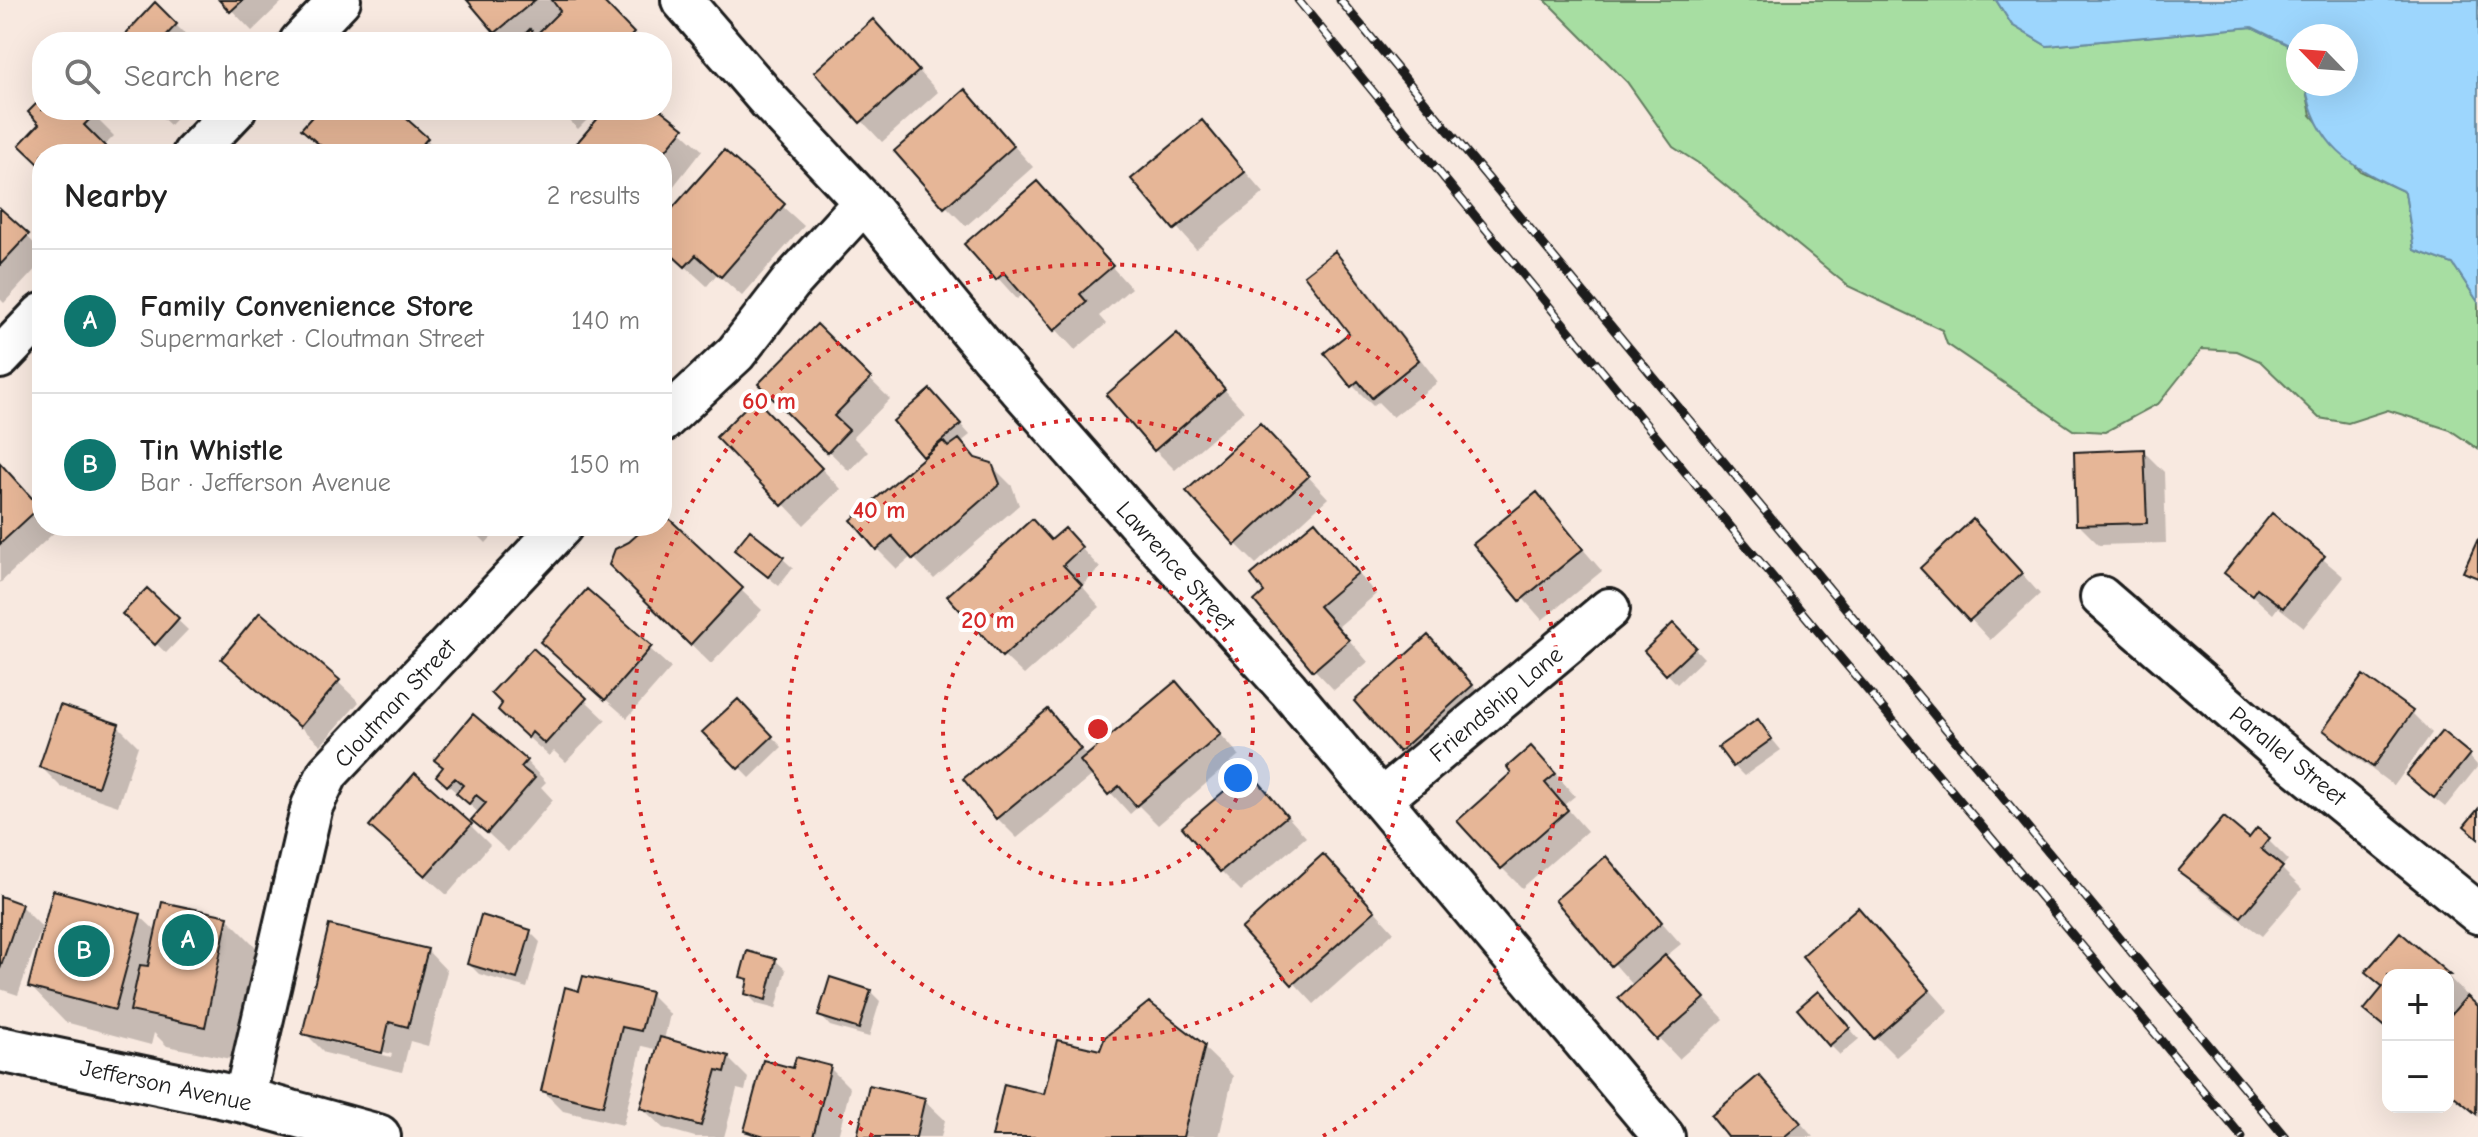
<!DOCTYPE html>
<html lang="en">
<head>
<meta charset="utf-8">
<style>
  :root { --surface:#fff; --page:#f2f2f2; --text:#222; --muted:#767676; --line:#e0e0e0; --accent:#0f766e }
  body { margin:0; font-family:"Comic Neue",sans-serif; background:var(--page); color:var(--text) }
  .controls { position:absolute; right:24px; bottom:24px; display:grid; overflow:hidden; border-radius:16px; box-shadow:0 8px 32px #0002 }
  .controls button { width:72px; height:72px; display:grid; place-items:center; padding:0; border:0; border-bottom:2px solid var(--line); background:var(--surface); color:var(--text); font:40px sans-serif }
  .compass { position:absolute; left:2286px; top:24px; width:72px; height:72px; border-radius:50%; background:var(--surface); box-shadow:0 8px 32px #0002; rotate:295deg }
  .you { position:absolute; left:1238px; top:778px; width:28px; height:28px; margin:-20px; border:6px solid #fff; border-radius:50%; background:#1a73e8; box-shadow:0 0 0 12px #1a73e833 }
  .badge { display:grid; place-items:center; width:52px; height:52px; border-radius:50%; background:var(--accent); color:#fff; font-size:26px; font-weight:700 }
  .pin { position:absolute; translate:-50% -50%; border:4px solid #fff; box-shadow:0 2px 8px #0006 }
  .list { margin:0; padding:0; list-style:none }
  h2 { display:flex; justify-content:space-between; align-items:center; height:104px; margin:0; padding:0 32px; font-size:34px }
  h2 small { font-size:26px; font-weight:400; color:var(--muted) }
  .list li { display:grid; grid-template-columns:52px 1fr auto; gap:24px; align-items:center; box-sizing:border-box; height:144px; padding:0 32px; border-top:2px solid var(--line) }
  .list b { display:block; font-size:30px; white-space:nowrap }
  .list p { margin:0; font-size:26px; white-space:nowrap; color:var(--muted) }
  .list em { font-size:26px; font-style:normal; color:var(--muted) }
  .icon { flex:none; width:44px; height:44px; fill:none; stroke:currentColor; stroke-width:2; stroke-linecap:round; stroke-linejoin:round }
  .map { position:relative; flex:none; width:2478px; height:1137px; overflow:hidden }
  .search { position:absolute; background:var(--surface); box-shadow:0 8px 32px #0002; left:32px; top:32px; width:640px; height:88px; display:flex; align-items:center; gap:20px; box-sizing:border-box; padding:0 28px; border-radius:32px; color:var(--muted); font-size:30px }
  .panel { position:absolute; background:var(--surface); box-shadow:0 8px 32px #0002; left:32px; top:144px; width:640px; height:392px; border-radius:32px }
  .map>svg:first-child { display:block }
</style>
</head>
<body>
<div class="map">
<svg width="2478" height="1137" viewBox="0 0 2478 1137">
  <rect width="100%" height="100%" fill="#f8e9e0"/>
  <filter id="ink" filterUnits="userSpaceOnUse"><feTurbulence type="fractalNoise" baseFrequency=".0125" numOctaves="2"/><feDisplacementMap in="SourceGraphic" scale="16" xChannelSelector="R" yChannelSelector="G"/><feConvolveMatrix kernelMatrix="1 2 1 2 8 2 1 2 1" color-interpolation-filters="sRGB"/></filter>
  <g filter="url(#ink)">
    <path fill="#a7dea2" stroke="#627d5f" stroke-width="2" d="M1545 0H1996L2012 25 2047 46 2252 27 2287 44 2298 61V84H2305L2311 115 2360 171 2405 192 2414 250 2453 264 2478 302V449L2450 430 2388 410 2348 423 2319 418 2260 361 2237 351 2202 349 2159 403 2105 432 2073 430 1947 344 1942 330 1848 286 1698 163 1673 147 1627 82Z"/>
    <path fill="#9dd6fd" stroke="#698ca3" stroke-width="2" d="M1996 0H2478V302L2453 264 2414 250 2405 192C2350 166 2316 147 2305 84H2346V36H2298V61L2287 44 2252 27 2047 46 2012 25Z"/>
    <path fill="#0003" fill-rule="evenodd" d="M222 0H284L252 31Z
      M469 0H599L641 42H506Z
      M176 25 193 42H121Z
      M426 35 433 42H420Z
      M893 42 938 92 882 142 816 72Z
      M965 92 1033 167 966 226 946 206Z
      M42 101V110H88L114 136 103 147 110 154H42V165L22 145 42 124 30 112Z
      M154 110H184L170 125Z
      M321 110H394L441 154H317L323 147Z
      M559 110H597L578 129Z
      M608 110H658L702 150 669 192 662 187V154Z
      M1202 122 1264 193 1196 249 1134 179Z
      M724 153 804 226 742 296 717 274 707 286 662 245V223Z
      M1037 184 1131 288 1099 316 1106 324 1075 350 1024 294 1017 299 967 244Z
      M0 210 42 251V262L4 303 0 299Z
      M1335 254 1355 274 1438 382 1393 417 1378 402 1373 406 1353 386 1352 334Z
      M817 327 890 399 853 437 868 452 849 471 761 384Z
      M1176 336 1244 411 1175 470 1155 450Z
      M940 401 970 435 960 443 978 461 991 465 1012 486 1019 505 934 579 912 556 897 569 877 549 927 457 896 422Z
      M776 421 841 489 804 525 719 437Z
      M1280 446 1328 498 1256 564 1236 544Z
      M2143 451 2164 472 2166 543 2099 545 2078 524Z
      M0 465 42 510V526L59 528 0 583Z
      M1536 495 1602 571 1542 620 1475 544Z
      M662 515 762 610 711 664 611 565 649 526H662Z
      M2272 516 2344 577 2304 627 2278 607 2273 614 2227 573Z
      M1315 524 1376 594 1338 627 1368 662 1334 690 1314 669 1267 592Z
      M469 526H502L486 543Z
      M1065 531 1100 568 1082 586 1100 607 1024 675 1003 655 1052 542Z
      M1993 542 2040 594 1990 640 1923 568Z
      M783 559 793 568 779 586 747 560Z
      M147 591 188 630 166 653 125 614Z
      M587 592 671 668 627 718 563 662Z
      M1673 626 1704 658 1677 684 1647 652Z
      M533 651 606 720 566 762 554 751 549 756 521 731Z
      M1448 658 1491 706 1420 770 1400 750Z
      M223 659 338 682 359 702 321 745Z
      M2364 677 2412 713 2432 733 2394 786 2346 750 2326 730Z
      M1176 684 1239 755 1158 825 1139 806 1130 814 1094 774 1017 838 997 818 1048 712 1089 757Z
      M738 702 782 747 750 778 705 732Z
      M1758 722 1781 750 1744 776 1734 766Z
      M118 726 138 746 118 806 61 787 41 767Z
      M2468 755 2478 766 2445 807 2418 785Z
      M526 761 546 782 541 787 553 800 508 852 474 820 480 814 438 776Z
      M1551 769 1575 796 1564 805 1587 831 1522 888 1502 868Z
      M1249 773 1306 837 1241 891 1221 871Z
      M470 825 490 845 447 895 392 846Z
      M2268 840 2288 860 2281 868 2302 889 2262 936 2201 891 2181 871 2249 841Z
      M1606 859 1681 944 1665 957 1724 1019 1679 1059 1621 998 1634 986 1558 900Z
      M1344 877 1394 932 1314 1004 1244 929Z
      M0 899 21 906 42 927 18 995 0 989Z
      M1858 909 1949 1011 1896 1057 1876 1037Z
      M140 916 158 933 227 918 263 954 240 1061 167 1046 154 1033 151 1045 65 1022 30 986Z
      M530 932 540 942 527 988 479 974 469 964Z
      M427 950 447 971 428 1046 410 1041 402 1072 325 1053 305 1033ZM326 1037 392 1054 391 1057 326 1041Z
      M775 960 786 970 776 1009 757 1004 747 994 749 983 743 976Z
      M2448 976 2478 1008V1117L2448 1090Z
      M870 991 880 1001 869 1037 830 1026 820 1015Z
      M580 993 650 994 670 1014 664 1040 728 1058 748 1078 745 1091 737 1089 724 1137H695L663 1128 642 1108 659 1050 642 1046 623 1125 563 1111 543 1091Z
      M1828 1004 1859 1039 1840 1055 1830 1045Z
      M1203 1047 1233 1076 1219 1137H994L1101 1053Z
      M830 1068 850 1088 838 1137H753L747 1131 794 1070Z
      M1759 1078 1779 1098 1813 1137H1731Z
      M924 1100 945 1120 941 1137H859Z"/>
    <path fill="#e6b697" stroke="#1c1c1c" stroke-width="2" d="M219 0H243L230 12Z
      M467 0H535L495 33Z
      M552 0H602L634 33 625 42H517L530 29 536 35 560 11Z
      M155 2 177 24 162 40 164 42H118Z
      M873 19 919 71 860 123 814 72Z
      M965 89 1014 146 944 208 894 151Z
      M42 98V110H91L95 114 84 125 108 149 104 154H42V167L19 145 39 124 28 112Z
      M318 110H397L428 138 414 154H315L321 146 301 129Z
      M605 110H661L684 128 662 155 588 154 576 144Z
      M1202 120 1245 172 1174 230 1131 179Z
      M724 150 785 204 721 277 696 255 685 267 662 246V220Z
      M1037 181 1113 266 1080 294 1087 302 1054 331 1004 273 996 280 964 244Z
      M0 208 29 234 0 265Z
      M1335 251 1419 360 1372 398 1358 381 1351 387 1324 353 1349 333 1304 275Z
      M817 324 871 378 834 416 849 430 827 453 758 384Z
      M1177 333 1225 389 1154 451 1106 395Z
      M930 389 961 424 923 457 893 421Z
      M755 398 822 468 782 506 716 437Z
      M1260 423 1309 476 1235 545 1186 491Z
      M959 439 975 458 992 463 1000 484 913 560 892 536 876 550 851 520 943 441 948 447Z
      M2144 449 2147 523 2076 525 2074 452Z
      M0 463 40 507 0 544Z
      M1537 492 1583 549 1520 601 1473 544Z
      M662 512 743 588 690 645 609 565 615 549 629 542 647 526H662Z
      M2272 513 2325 556 2283 608 2257 588 2252 595 2224 573Z
      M1032 519 1051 540 1065 528 1082 547 1063 565 1082 585 1002 657 947 596Z
      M1973 519 2022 573 1969 621 1920 568Z
      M1315 521 1358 573 1319 606 1349 640 1313 671 1254 601 1264 592 1251 575Z
      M750 530 784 557 768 577 734 550Z
      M2478 539V578L2463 572Z
      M147 588 179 618 155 645 122 614Z
      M587 589 652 646 605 700 540 642Z
      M260 612 340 680 300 727 221 659Z
      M1673 623 1696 647 1666 675 1644 651Z
      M1428 635 1473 685 1399 752 1354 701Z
      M533 648 587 698 545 744 532 732 528 738 498 710 502 704 491 693Z
      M2363 675 2413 711 2373 767 2323 730Z
      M1176 681 1221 734 1136 806 1119 786 1108 795 1080 761Z
      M738 699 773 736 738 769 702 732Z
      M60 705 119 724 98 787 39 767Z
      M1048 709 1081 749 996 819 963 779Z
      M473 714 527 760 521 767 535 778 487 833 471 820 486 803 476 795 469 804 456 793 463 785 455 778 447 786 436 776 443 767 434 760Z
      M1758 719 1772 739 1733 767 1718 747Z
      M2442 731 2470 754 2434 798 2406 775Z
      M1531 746 1556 774 1545 783 1568 810 1501 869 1457 821 1511 773 1507 767Z
      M1249 770 1287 816 1220 872 1182 827Z
      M415 773 472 824 425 876 369 826Z
      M2478 809V838L2464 826Z
      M2224 817 2249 838 2257 828 2270 838 2261 849 2283 867 2241 917 2178 871Z
      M1323 854 1375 911 1292 985 1241 929Z
      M1606 856 1662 922 1611 966 1555 900Z
      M53 890 141 914 115 1010 28 987Z
      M0 896 22 904 0 969Z
      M162 902 228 916 205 1027 130 1011 140 965 148 966Z
      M1858 907 1930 990 1874 1039 1802 956Z
      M481 915 531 930 517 979 467 964Z
      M329 925 428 949 408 1027 389 1022 382 1053 302 1034Z
      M2400 932 2450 975H2388V1030L2364 1010 2383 987 2365 972Z
      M747 951 776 959 766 1000 745 994 748 979 740 977Z
      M1665 955 1705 998 1657 1040 1618 998Z
      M583 976 651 992 641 1031 622 1027 603 1106 541 1091 565 987 579 991Z
      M830 977 871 990 859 1029 818 1016Z
      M1818 991 1850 1028 1829 1046 1797 1009Z
      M2467 996 2478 1006 2476 1114 2448 1091V1018Z
      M1149 1002 1205 1045 1183 1137H992L1004 1084 1044 1094 1057 1040 1100 1050 1105 1037Z
      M660 1037 729 1056 725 1072 717 1070 701 1126 640 1108Z
      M796 1057 831 1066 813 1137H765L744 1131 763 1060 793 1068Z
      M1759 1075 1801 1123 1784 1137H1728L1711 1116Z
      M869 1085 925 1098 916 1137H857Z"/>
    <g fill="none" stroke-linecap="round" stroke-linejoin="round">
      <g stroke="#1c1c1c" stroke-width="46">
        <path id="minor" d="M682 0 769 101 864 202 990 355 1137 522 1288 689 1664 1137
          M300 42 340 0
          M193 154 235 110
          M0 358 42 314
          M662 422 736 353 791 282 864 202
          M2101 597 2273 746 2478 913
          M1382 799 1609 609
          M244 1100 312 806 328 773 562 526"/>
      </g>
      <g stroke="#1c1c1c" stroke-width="50">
        <path id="secondary" d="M0 1049 244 1100 378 1137"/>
      </g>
      <use href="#minor" stroke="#fff" stroke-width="40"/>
      <use href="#secondary" stroke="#fff" stroke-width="44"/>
      <g stroke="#1c1c1c" stroke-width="9">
        <path id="rail" d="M1298 0 1704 495 2242 1137
          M1340 0 2285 1137"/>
      </g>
      <use href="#rail" stroke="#fff" stroke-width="6" stroke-dasharray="18" stroke-linecap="butt"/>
    </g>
  </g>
  <g fill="none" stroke="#d62828" stroke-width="4" stroke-dasharray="4 8">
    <circle cx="1098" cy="729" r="155"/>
    <circle cx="1098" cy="729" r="310"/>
    <path d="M873 1136A465 465 0 1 1 1323 1136"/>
  </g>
  <g text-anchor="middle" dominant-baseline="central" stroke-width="8" stroke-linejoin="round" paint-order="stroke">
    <g font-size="24" fill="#1c1c1c" stroke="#fff">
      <text transform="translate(1176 566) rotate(48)">Lawrence Street</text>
      <text transform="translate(395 703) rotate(-47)">Cloutman Street</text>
      <text transform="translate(1496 704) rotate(-40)">Friendship Lane</text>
      <text transform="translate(2288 756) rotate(39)">Parallel Street</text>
      <text transform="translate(166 1085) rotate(12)">Jefferson Avenue</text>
    </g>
  </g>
  <circle cx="1098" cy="729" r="12" fill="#d62828" stroke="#fff" stroke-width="4"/>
  <g font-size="24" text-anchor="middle" font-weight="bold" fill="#d62828" stroke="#fff" stroke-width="8" stroke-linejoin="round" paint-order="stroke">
    <text x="769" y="409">60 m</text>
    <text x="879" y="518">40 m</text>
    <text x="988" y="628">20 m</text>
  </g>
</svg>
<div class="controls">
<button>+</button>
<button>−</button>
</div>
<svg class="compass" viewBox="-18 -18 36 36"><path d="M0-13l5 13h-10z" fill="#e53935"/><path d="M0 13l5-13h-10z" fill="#767676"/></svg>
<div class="you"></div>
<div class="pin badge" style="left:188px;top:940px">A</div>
<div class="pin badge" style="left:84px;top:951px">B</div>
<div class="search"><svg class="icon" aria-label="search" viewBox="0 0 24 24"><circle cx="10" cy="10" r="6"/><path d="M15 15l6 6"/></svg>Search here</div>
<section class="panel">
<h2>Nearby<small>2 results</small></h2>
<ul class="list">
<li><span class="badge">A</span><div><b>Family Convenience Store</b><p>Supermarket · Cloutman Street</p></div><em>140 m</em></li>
<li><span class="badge">B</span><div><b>Tin Whistle</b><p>Bar · Jefferson Avenue</p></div><em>150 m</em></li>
</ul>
</section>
</div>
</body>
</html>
